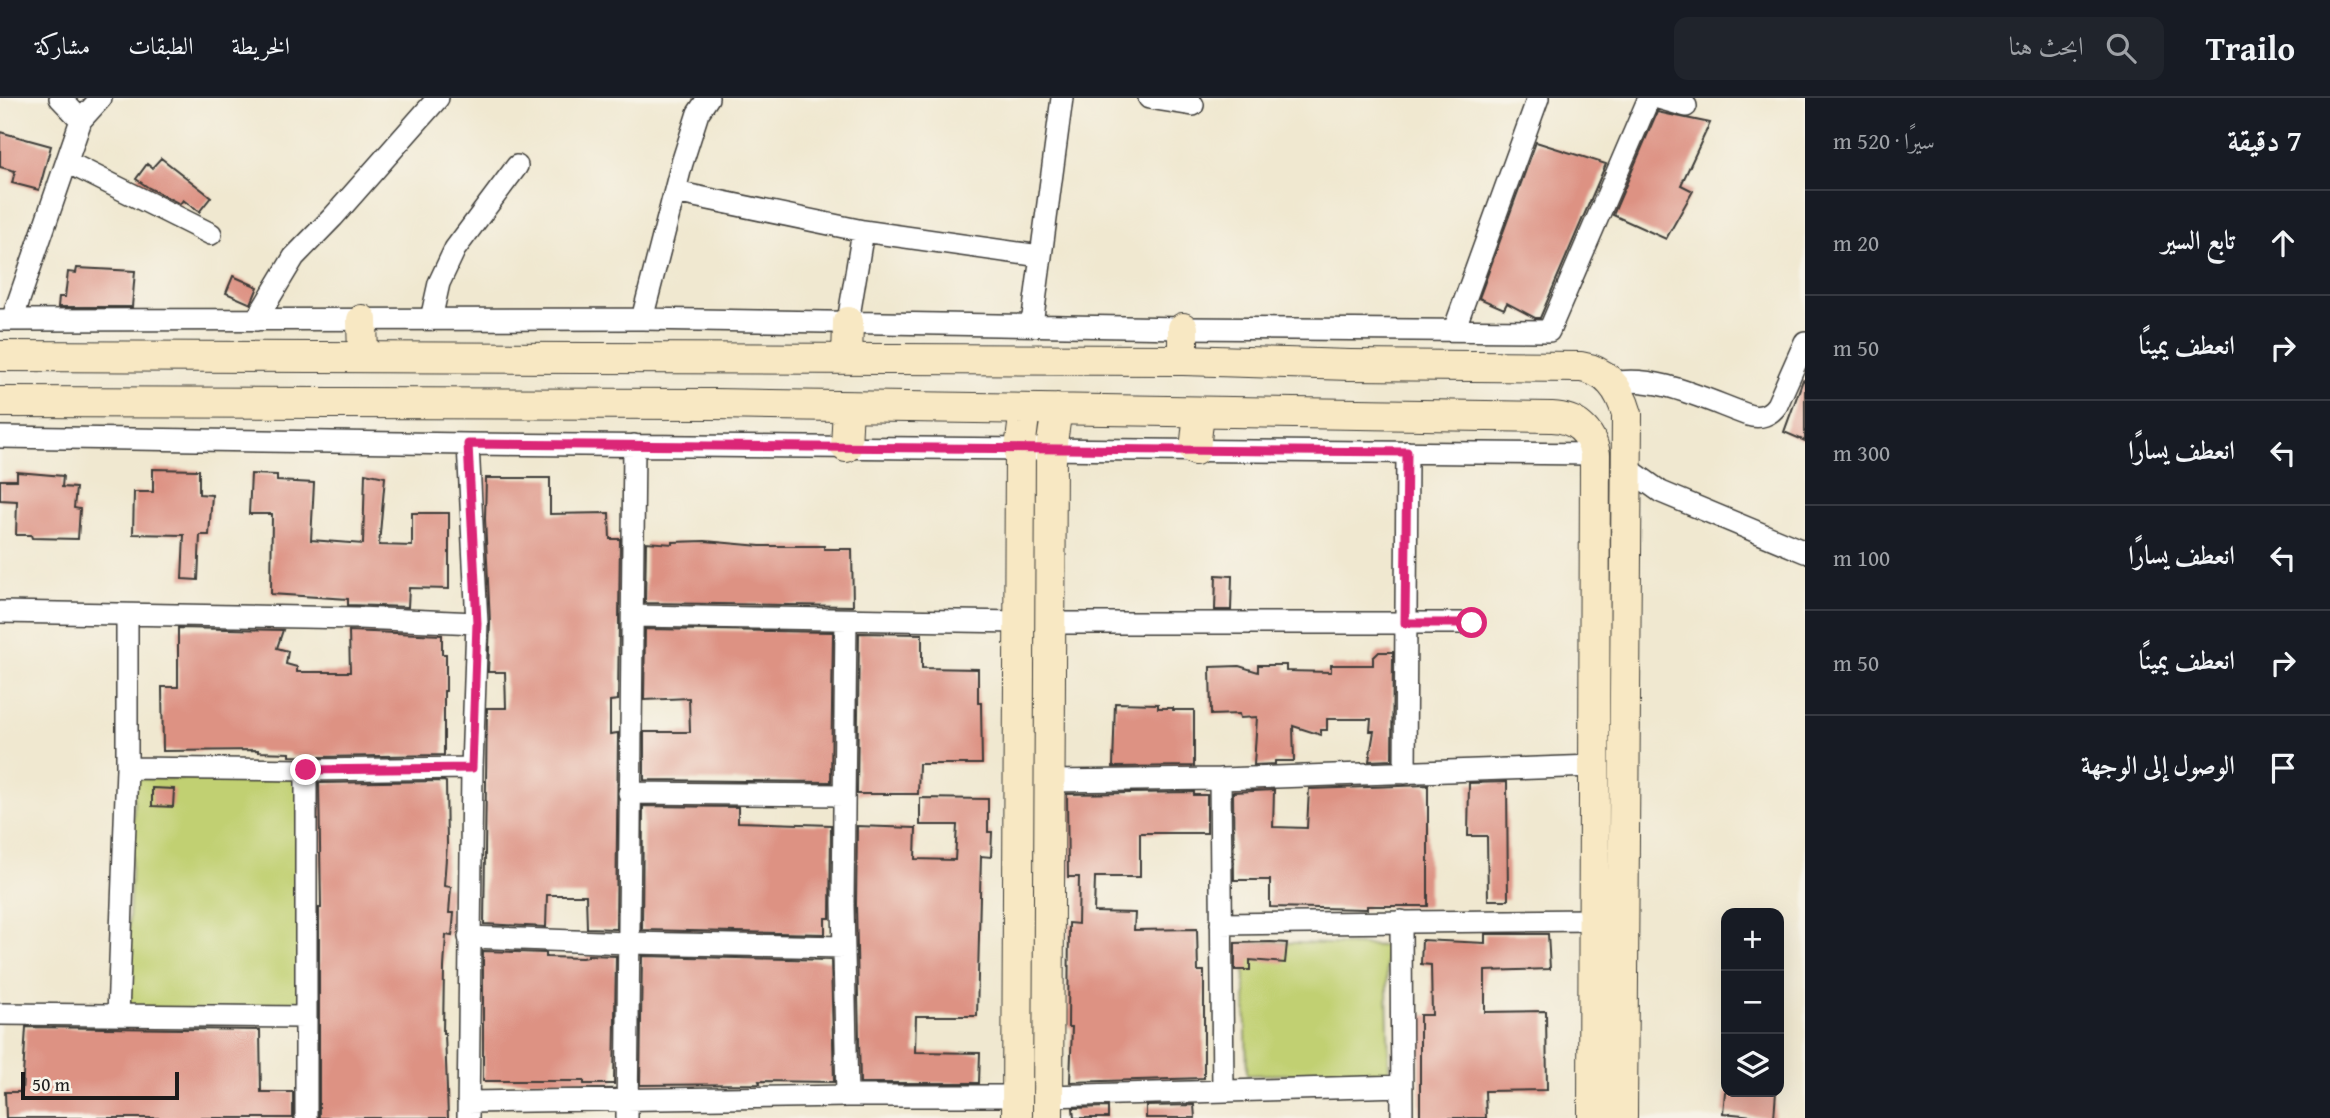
<!DOCTYPE html>
<html lang="ar">
<head>
<meta charset="utf-8">
<style>
  :root { --surface:#171b24; --page:#20242c; --text:#f1f3f6; --muted:#9ea1a6; --line:#363941 }
  body { margin:0; font-family:"Gentium Book Plus",Amiri,serif; background:var(--page); color:var(--text); direction:rtl }
  .controls { position:absolute; right:21px; bottom:21px; display:grid; overflow:hidden; border-radius:14px; box-shadow:0 7px 28px #0002 }
  .controls button { width:63px; height:63px; display:grid; place-items:center; padding:0; border:0; border-bottom:2px solid var(--line); background:var(--surface); color:var(--text); font:35px sans-serif }
  .scale { position:absolute; left:21px; bottom:18px; width:158px; box-sizing:border-box; padding-left:7px; border:4px solid #1c1c1c; border-top:0; font-size:19px; line-height:24px; white-space:nowrap; color:#1c1c1c; -webkit-text-stroke:5px #f7f3e8; paint-order:stroke }
  .stop { position:absolute; width:21px; height:21px; margin:-16px; border:5px solid #db2777; border-radius:50%; background:#fff }
  .stop.end { background:#db2777; border-color:#fff; box-shadow:0 2px 7px #0008 }
  .list { margin:0; padding:0; list-style:none }
  h2 { display:flex; justify-content:space-between; align-items:center; height:91px; margin:0; padding:0 28px; font-size:30px }
  h2 small { font-size:23px; font-weight:400; color:var(--muted) }
  .list li { display:grid; grid-template-columns:46px 1fr auto; gap:21px; align-items:center; box-sizing:border-box; height:105px; padding:0 28px; border-top:2px solid var(--line) }
  .list b { display:block; font-size:26px; white-space:nowrap }
  .list em { font-size:23px; font-style:normal; color:var(--muted) }
  .icon { flex:none; width:38px; height:38px; fill:none; stroke:currentColor; stroke-width:2; stroke-linecap:round; stroke-linejoin:round }
  .map { position:relative; flex:none; width:1805px; height:1020px; overflow:hidden; direction:ltr }
  header { display:flex; align-items:center; gap:42px; box-sizing:border-box; height:98px; padding:0 35px; background:var(--surface); border-bottom:2px solid var(--line) }
  header strong { font-size:33px }
  nav { display:flex; gap:38px; margin-inline-start:auto; font-size:24px }
  .search { width:490px; height:63px; background:var(--page); display:flex; align-items:center; gap:18px; box-sizing:border-box; padding:0 24px; border-radius:14px; color:var(--muted); font-size:26px }
  main { display:flex }
  aside { flex:1; background:var(--surface) }
  .map>svg:first-child { display:block }
</style>
</head>
<body>
<header>
<strong>Trailo</strong>
<div class="search"><svg class="icon" aria-label="search" viewBox="0 0 24 24"><circle cx="10" cy="10" r="6"/><path d="M15 15l6 6"/></svg>ابحث هنا</div>
<nav><a>الخريطة</a><a>الطبقات</a><a>مشاركة</a></nav>
</header>
<main>
<aside>
<h2>7 دقيقة<small>سيرًا · 520 m</small></h2>
<ul class="list">
<li><svg class="icon" aria-label="ahead" viewBox="0 0 24 24"><path d="M12 20V5M6 11l6-6 6 6"/></svg><div><b>تابع السير</b></div><em>20 m</em></li>
<li><svg class="icon" aria-label="right" viewBox="0 0 24 24"><path d="M7 20v-9h11M14 6l5 5-5 5"/></svg><div><b>انعطف يمينًا</b></div><em>50 m</em></li>
<li><svg class="icon" aria-label="left" viewBox="0 0 24 24"><path d="M17 20v-9H6M10 6l-5 5 5 5"/></svg><div><b>انعطف يسارًا</b></div><em>300 m</em></li>
<li><svg class="icon" aria-label="left" viewBox="0 0 24 24"><path d="M17 20v-9H6M10 6l-5 5 5 5"/></svg><div><b>انعطف يسارًا</b></div><em>100 m</em></li>
<li><svg class="icon" aria-label="right" viewBox="0 0 24 24"><path d="M7 20v-9h11M14 6l5 5-5 5"/></svg><div><b>انعطف يمينًا</b></div><em>50 m</em></li>
<li><svg class="icon" aria-label="arrive" viewBox="0 0 24 24"><path d="M6 21V4h12l-3 4 3 4H6"/></svg><div><b>الوصول إلى الوجهة</b></div></li>
</ul>
</aside>
<div class="map">
<svg width="1805" height="1020" viewBox="0 0 1805 1020">
  <rect width="100%" height="100%" fill="#f7f3e8"/>
  <filter id="ink" filterUnits="userSpaceOnUse"><feTurbulence type="fractalNoise" baseFrequency=".0143" numOctaves="2"/><feDisplacementMap in="SourceGraphic" scale="14" xChannelSelector="R" yChannelSelector="G"/><feConvolveMatrix kernelMatrix="1 2 1 2 8 2 1 2 1" color-interpolation-filters="sRGB"/></filter>
  <filter id="wash" filterUnits="userSpaceOnUse"><feTurbulence type="fractalNoise" baseFrequency=".00686" numOctaves="4" result="noise"/><feDisplacementMap in="SourceGraphic" scale="28" xChannelSelector="R" yChannelSelector="G"/><feGaussianBlur stdDeviation="1.57" result="paint"/><feColorMatrix in="noise" values="0 0 0 0 0 0 0 0 0 0 0 0 0 0 0 0 0 1.4 0 .05"/><feComposite in="paint" operator="in"/></filter>
  <g filter="url(#wash)">
    <rect width="100%" height="100%" fill="#f0e8d0"/>
    <path fill="#c1d072" stroke="#6e7647" stroke-width="2" d="M299 679 302 913 125 912 135 681Z
      M1270 844 1386 848 1389 974 1247 977 1244 845Z"/>
    <g id="blocks">
      <path fill="#dd9283" d="M1657 14 1710 25 1681 87 1693 93 1666 141 1613 117Z
        M0 34 51 48 39 92 12 85 15 73 0 69Z
        M1536 44 1606 66 1540 220H1535L1507 205 1504 211 1479 200Z
        M161 60 211 99 199 114 183 102 180 106 149 90 136 81 147 66 152 70Z
        M77 170 135 173 132 209H58L59 199H65L68 174 76 175Z
        M233 178 258 189 251 206 226 195Z
        M1803 282 1805 283V343L1784 334Z
        M153 371 199 372V396L212 397 209 437H200L198 482 182 481 184 437 133 436 134 394H153Z
        M17 374 63 378 62 389 76 390 74 410 80 411 78 441 32 440 31 437H16L17 403 0 402V382H17Z
        M365 375 385 379 379 447 412 448V415H449V491L409 490 408 509 348 507V501L271 496 272 416H249L251 376 277 377V383L314 385 311 442 363 446Z
        M486 380H550V416L609 415 610 441H620L618 602 610 603V636L618 635 616 831 587 830 586 797H547L546 829 484 826 487 610H506L505 574H488L490 525 485 421Z
        M705 443 760 448H824V451H852L853 508 645 505 646 444 673 446V444Z
        M1216 477 1232 478 1231 512H1215Z
        M178 530 283 532 277 550 288 553 286 566 297 569V574H350L349 533 442 537V556H446V593H444V657L319 659 290 658V655L258 654V652L163 653 162 589H178Z
        M645 531 833 534 831 684 644 682V634H690L689 600 644 602Z
        M859 535 922 536V570L978 571V605H981L982 666H919L918 696H857Z
        M1379 554H1393L1392 662 1369 663 1374 633H1370L1371 621H1327V632H1321V637L1293 628 1294 663H1275V666L1254 667 1257 619 1240 620 1239 616 1211 617 1210 569 1239 568 1258 574V567H1286V573L1331 574V567H1373V560Z
        M1115 605 1158 606V610H1173V612H1194V668L1113 669Z
        M444 683 446 684 447 746 444 788 451 789 449 815H454L452 838 446 837 444 870 443 935H445L448 1020H319V810H321L319 685Z
        M1507 684 1508 802H1488L1487 738H1468L1469 685Z
        M1428 687V808H1367V811L1270 809V782H1234L1233 694 1274 692 1273 729 1307 730 1309 691Z
        M152 690 174 691 173 709 152 708Z
        M1194 694V697H1207V735H1140V779H1095L1094 814 1135 815 1134 832 1197 831 1198 873H1204V980L1070 984 1072 929H1068L1069 825 1078 826 1079 779H1068L1067 696Z
        M920 700 988 701V734H992L991 759 981 758 977 918H916L915 954 980 955 979 985H860L856 806 857 728 916 730 915 761 955 762 957 727H920Z
        M643 708 738 709V724L831 727 830 820H825V836L642 832Z
        M1485 836H1548L1550 871 1485 873V914L1546 913 1547 992 1485 993 1486 1020H1420V917H1432L1431 867 1421 866 1422 842 1485 845Z
        M1271 844 1287 845 1285 865 1250 862V872H1235V845Z
        M483 853 546 855V859L582 860 588 859V857L616 858 614 986H584V983H483Z
        M642 858 831 862 834 984 759 983 760 986 640 987Z
        M26 929 260 932 261 994H293V1020H6L5 994H22Z
        M1725 994H1776L1774 1020 1723 1015Z
        M1194 1007 1195 1020H1146V1008Z
        M1108 1009V1020H1074L1073 1010Z"/>
    </g>
  </g>
  <g filter="url(#ink)">
    <use href="#blocks" fill-opacity="0" stroke="#3c3b37" stroke-width="2"/>
    <g fill="none" stroke-linecap="round" stroke-linejoin="round">
      <g stroke="#3c3b37" stroke-width="24">
        <path id="street" d="M60 0 81 22
          M1149 0 1193 7
          M1658 0 1686 8
          M67 64 211 136
          M675 94 863 133 1040 158
          M431 221 439 185 455 151 517 68
          M642 221 682 65 698 15 708 0
          M0 222 642 221 1183 230 1549 233 1649 0
          M12 222 81 22 101 0
          M256 222 294 159 333 119 438 0
          M848 224 863 133
          M1032 226 1062 0
          M1454 232 1538 0
          M1612 285C1656 276 1706 302 1748 317 1760 321 1770 317 1777 307L1805 244
          M0 339 468 346 1595 356
          M1626 369 1661 394 1805 454
          M0 514 358 520 477 525
          M634 518 1019 524
          M846 522 843 806 847 998
          M1051 525H1472
          M127 670 306 672 472 670
          M1405 675 1407 354
          M1220 681 1223 992
          M1049 683 1220 681 1594 668
          M629 695 844 697
          M1401 823 1402 1020
          M1221 826 1593 822
          M469 839 628 845 844 849
          M0 916 305 919
          M118 917 127 670V518
          M1048 998 1402 988
          M468 1004 847 998H1017
          M306 1020V672
          M468 1020 472 670 477 525 468 346
          M627 1020 634 347"/>
      </g>
      <g stroke="#3c3b37" stroke-width="32">
        <path id="secondary" d="M362 222 363 259
          M1183 230V262
          M0 258 1183 262 1350 267 1581 269C1607 273 1620 291 1627 316L1622 1020
          M847 261 848 224
          M0 304 713 306 1552 319C1576 320 1591 333 1595 356L1593 1020
          M846 349 848 309
          M1195 352 1199 314
          M1017 1020 1020 351 1025 311
          M1048 1020 1051 351 1057 311"/>
      </g>
      <use href="#street" stroke="#fff" stroke-width="21"/>
      <use href="#secondary" stroke="#f8e8c3" stroke-width="30"/>
    </g>
  </g>
  <g fill="none" stroke-linecap="round" stroke-linejoin="round" filter="url(#ink)">
    <path stroke="#db2777" stroke-width="9" d="M306 672 472 670 477 525 468 346 1407 354 1405 525H1472"/>
  </g>
</svg>
<div class="controls">
<button>+</button>
<button>−</button>
<button><svg class="icon" aria-label="layers" viewBox="0 0 24 24"><path d="M12 4l9 5-9 5-9-5zM3 14l9 5 9-5"/></svg></button>
</div>
<div class="scale">50 m</div>
<div class="stop" style="left:1472px;top:525px"></div>
<div class="stop end" style="left:306px;top:672px"></div>
</div>
</main>
</body>
</html>
